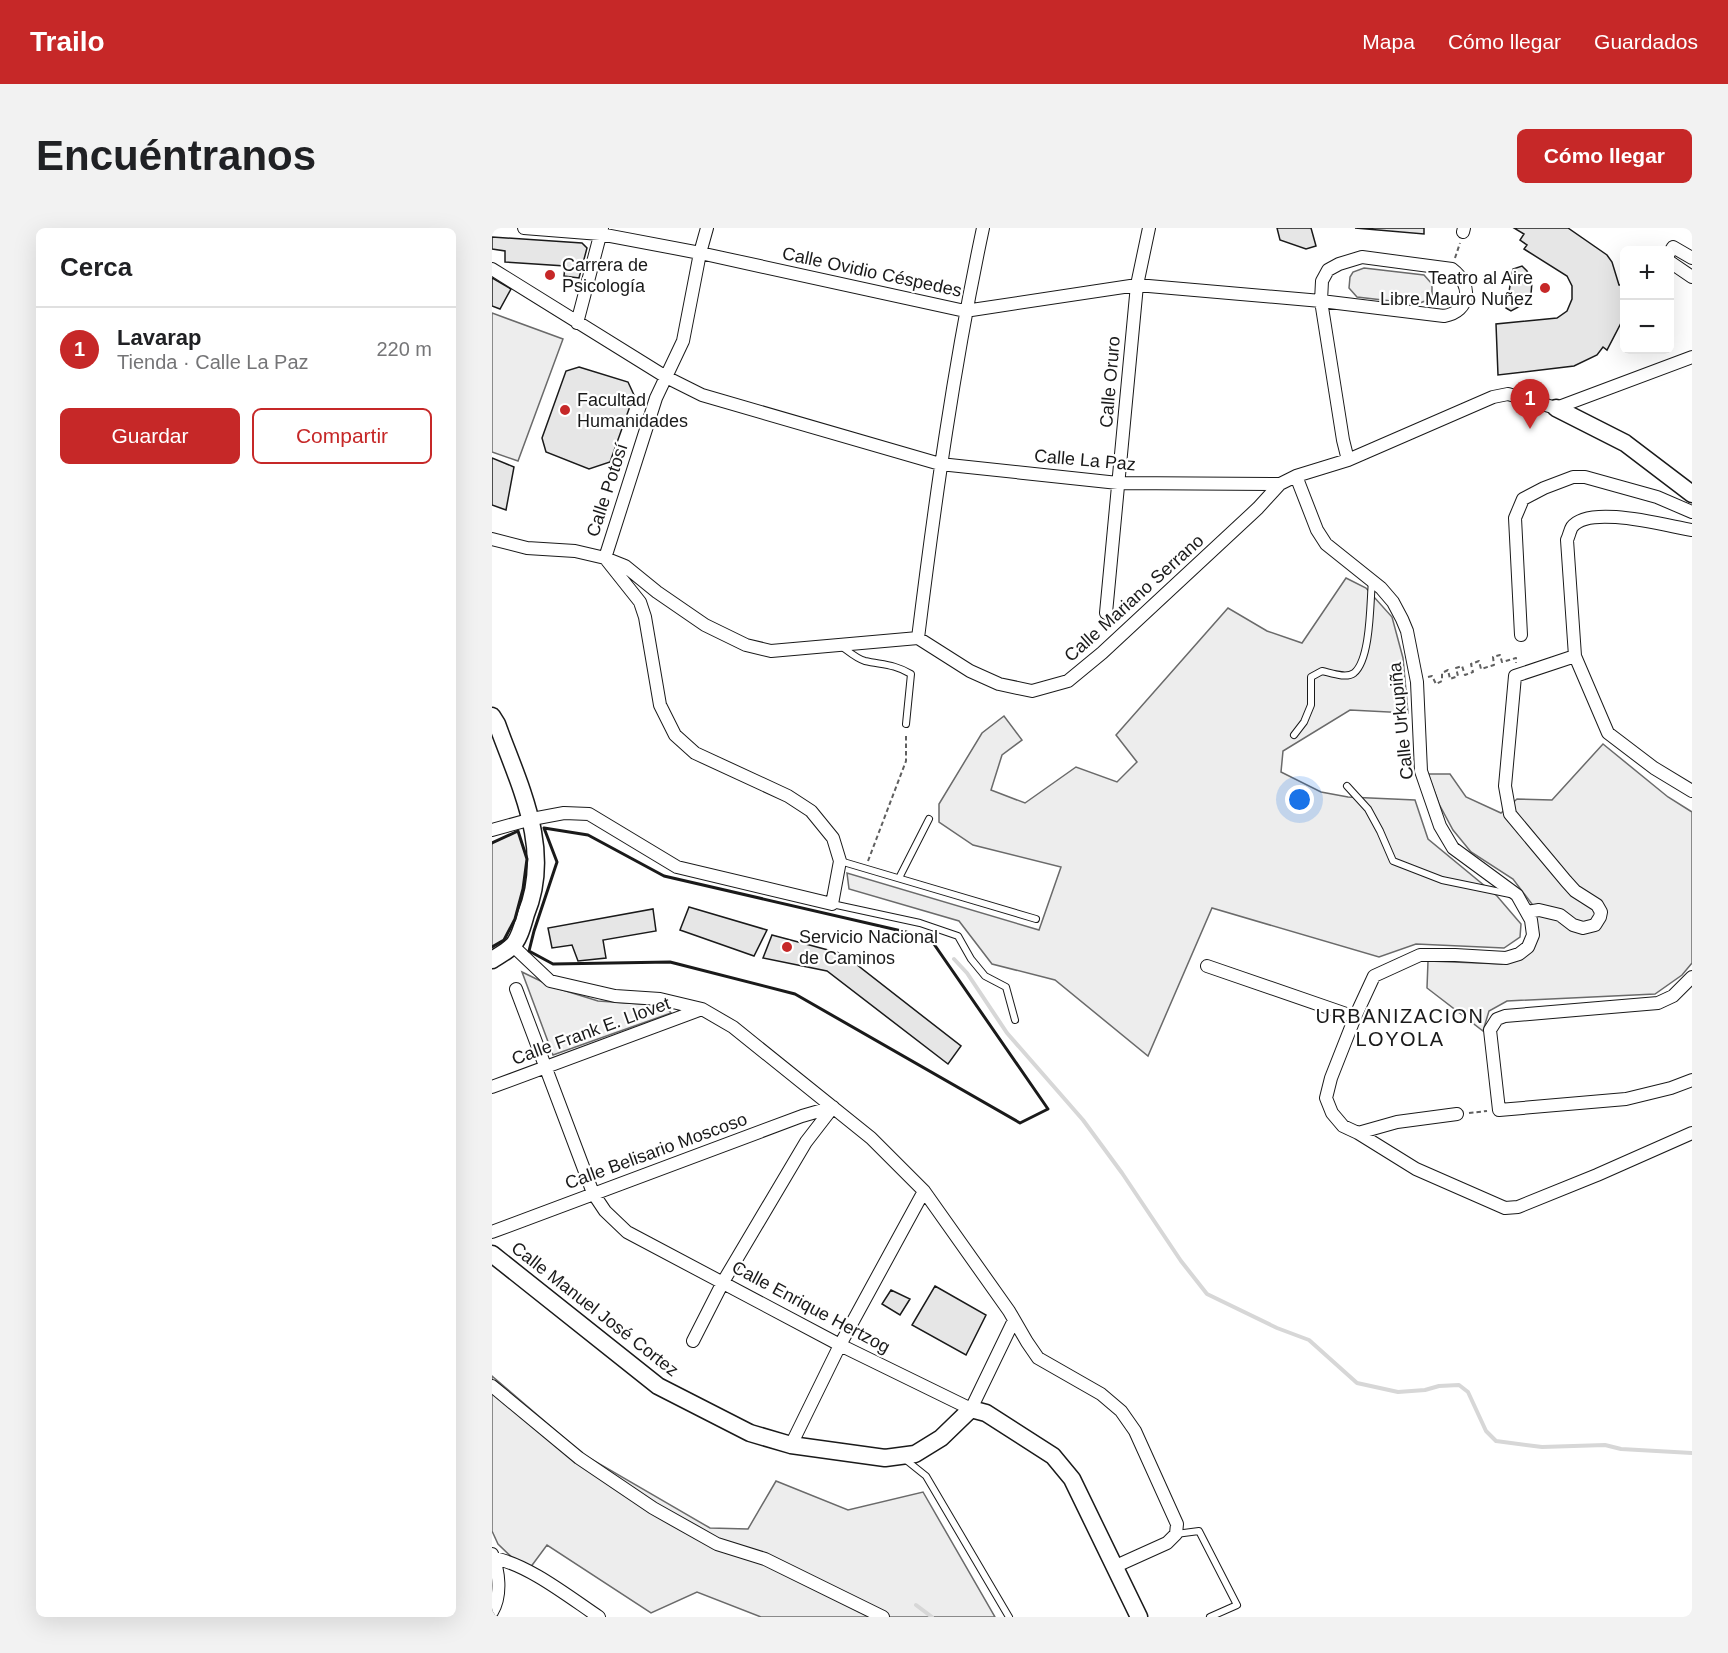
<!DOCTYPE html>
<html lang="es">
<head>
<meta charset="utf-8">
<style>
  :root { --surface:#fff; --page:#f2f2f2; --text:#202124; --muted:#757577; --line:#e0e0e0; --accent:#c62828 }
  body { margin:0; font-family:Arial,sans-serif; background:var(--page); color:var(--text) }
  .controls { position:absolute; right:18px; top:18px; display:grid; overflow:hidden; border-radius:9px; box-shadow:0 6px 24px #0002 }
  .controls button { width:54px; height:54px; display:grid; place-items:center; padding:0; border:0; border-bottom:2px solid var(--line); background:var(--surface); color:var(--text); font:30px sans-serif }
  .you { position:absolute; left:808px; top:572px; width:21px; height:21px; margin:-15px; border:4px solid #fff; border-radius:50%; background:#1a73e8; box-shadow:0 0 0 9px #1a73e833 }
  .badge { display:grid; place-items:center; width:39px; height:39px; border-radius:50%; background:var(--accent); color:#fff; font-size:20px; font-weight:700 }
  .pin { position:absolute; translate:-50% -50px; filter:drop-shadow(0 2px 3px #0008) }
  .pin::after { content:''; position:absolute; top:32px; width:21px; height:18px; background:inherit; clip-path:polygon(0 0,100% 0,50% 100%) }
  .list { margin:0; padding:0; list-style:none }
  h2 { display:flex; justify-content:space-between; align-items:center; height:78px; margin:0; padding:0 24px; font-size:26px }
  h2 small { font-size:20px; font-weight:400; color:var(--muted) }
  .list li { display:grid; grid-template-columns:39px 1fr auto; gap:18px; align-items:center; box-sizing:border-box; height:84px; padding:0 24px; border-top:2px solid var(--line) }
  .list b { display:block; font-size:22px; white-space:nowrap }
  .list p { margin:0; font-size:20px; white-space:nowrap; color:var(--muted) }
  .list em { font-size:20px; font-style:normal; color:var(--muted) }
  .actions { display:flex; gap:12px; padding:18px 24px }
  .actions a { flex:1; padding:14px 0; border:2px solid var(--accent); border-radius:9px; text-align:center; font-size:21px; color:var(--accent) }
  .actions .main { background:var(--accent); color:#fff }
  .map { position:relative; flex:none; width:1200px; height:1389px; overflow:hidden; border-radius:9px }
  header { display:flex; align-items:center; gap:36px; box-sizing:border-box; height:84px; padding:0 30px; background:var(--accent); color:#fff }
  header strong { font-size:28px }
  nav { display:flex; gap:33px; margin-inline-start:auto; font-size:21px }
  .intro { display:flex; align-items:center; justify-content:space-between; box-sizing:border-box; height:144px; padding:0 36px }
  h1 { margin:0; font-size:42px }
  .button { padding:15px 27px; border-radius:9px; background:var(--accent); color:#fff; font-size:21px; font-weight:700 }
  main { display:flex; gap:36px; padding:0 36px }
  aside { flex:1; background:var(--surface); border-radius:9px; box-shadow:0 6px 24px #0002 }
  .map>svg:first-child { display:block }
</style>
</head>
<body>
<header>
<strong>Trailo</strong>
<nav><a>Mapa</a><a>Cómo llegar</a><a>Guardados</a></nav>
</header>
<div class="intro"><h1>Encuéntranos</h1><a class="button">Cómo llegar</a></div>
<main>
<aside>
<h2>Cerca<small></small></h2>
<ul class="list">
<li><span class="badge">1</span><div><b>Lavarap</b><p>Tienda · Calle La Paz</p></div><em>220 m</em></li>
</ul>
<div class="actions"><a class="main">Guardar</a><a>Compartir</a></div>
</aside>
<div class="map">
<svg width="1200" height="1389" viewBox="0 0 1200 1389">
  <rect width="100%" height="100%" fill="#fff"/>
  <path fill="#ededed" stroke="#6a6a6a" stroke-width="1.5" d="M872 40 932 47 940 56V67L936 72 925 76 865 69 857 60 858 49 861 44Z
    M0 85 71 111 26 233 0 224Z
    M854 350 874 360 900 389 911 430 916 485 858 482 791 523 789 544 829 564 856 569 923 572 936 611 1005 668 1029 696 1028 709 1012 720 924 716 887 729 720 680 656 828 563 752 500 736 467 693 357 661 355 645 547 702 569 639 481 617 447 594V576L490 505 512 488 530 512 510 527 499 562 533 575 584 539 625 554 645 534 624 507 736 380 775 403 810 415Z
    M1111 516 1176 569 1200 584V735L1190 747 1163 766 1015 773 997 783 991 803 935 760 936 733 1010 736 1043 707V680L1021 651 979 624 961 602 947 576 936 546H958L974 569 1009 585 1025 571 1060 572Z
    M26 603 35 631 31 661 23 691 12 712 0 719V615Z
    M30 744 61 759 106 773 165 777 175 780 179 785 61 827Z
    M0 1148 92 1227 218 1300 256 1301 284 1253 356 1282 431 1264 503 1389H269L205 1364 159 1385 55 1317 35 1344 6 1316 0 1303Z"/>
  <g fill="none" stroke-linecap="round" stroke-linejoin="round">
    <path stroke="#d7d7d7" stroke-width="4" d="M462 731 475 745 515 805 591 892 630 945 689 1033 715 1066 785 1100 817 1112 865 1155 906 1164 933 1162 947 1158 967 1157 976 1164 994 1203 1004 1213 1050 1219 1113 1217 1129 1221 1200 1225
      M424 1377 440 1389"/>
  </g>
  <path fill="#e6e6e6" stroke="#1a1a1a" stroke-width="1.5" d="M785 0H819L824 18 814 21 788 12Z
    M863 0H932V6Z
    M1022 0H1076L1115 27 1120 34 1127 57H1132V79L1129 95 1115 122 1111 119 1105 127 1082 138 1006 147 1004 96 1065 90 1075 83 1080 71V58L1075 48 1032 21 1035 17 1028 12 1032 6Z
    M0 9 90 15 95 20 87 50 72 48 73 38 13 34V23L0 21Z
    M1030 38 1035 43 1040 54 1039 66 1034 75 1019 83 1014 80 1021 41Z
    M0 50 19 61 8 81 0 78Z
    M87 139 136 154 142 167 118 234 97 241 54 224 50 210 74 143Z
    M0 230 22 239 14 282 0 277Z
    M197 679 275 702 262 728 188 702Z
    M161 681 164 703 111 712 114 730 86 733 80 717 60 720 56 700Z
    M280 707 351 726 469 818 456 836 335 743 271 730Z
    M443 1058 494 1087 474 1127 420 1097Z
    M399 1062 418 1071 408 1087 390 1076Z"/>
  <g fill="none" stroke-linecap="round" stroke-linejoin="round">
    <g stroke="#1a1a1a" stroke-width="8">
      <path id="lane" d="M349 418C356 423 365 431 373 433 391 437 402 436 419 446L414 496
        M802 507 812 494 819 477V449L830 443C839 445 854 451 862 445 879 431 878 374 880 352
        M855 558 876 581 888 603 901 633 950 652 1018 666
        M348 633 544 691
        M407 650 437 591
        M340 676 428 695 466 708 479 731 493 748 514 759 523 792
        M414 1232 434 1248 517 1389
        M684 1306 707 1303 745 1377 718 1389"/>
    </g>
    <g stroke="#1a1a1a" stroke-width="14">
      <path id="street" d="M32 0 108 6 208 25 473 83 645 57 829 73 952 88C979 83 981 57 960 41L870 29 847 36 836 42 830 53 829 73 851 212 856 232
        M971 4 972 0
        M1178 24 1181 19 1200 30
        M1178 34 1200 49
        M0 41 174 149 210 167 448 236 626 255 788 256 804 248 856 232 1001 169 1016 166 1064 180 1200 129
        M85 95 110 0
        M804 248 825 302 834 316 889 360 901 374 910 391 915 403 925 454 929 543 948 598 961 620 1025 667 1039 692 1041 707 1036 719 1027 726 1014 730 963 727H928L882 748 863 789 839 850 834 870 840 885 851 898 866 905 905 894 965 886
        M1200 302C1175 298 1097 276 1080 299 1078 302 1077 308 1075 312L1083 428 1116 505 1162 540 1200 563
        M0 311 35 320 83 323 113 330 133 338 165 364 213 397 254 417 279 423 426 410 478 443 507 456 540 463 576 453 610 425 766 280 788 256
        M614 385 645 57 657 0
        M1029 407 1023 290 1031 271 1052 260 1081 249H1093L1165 269 1200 284
        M426 410C443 273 462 136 491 0
        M0 602 40 591 72 585 97 586 185 639 340 676 348 633 341 610 319 583 296 568 203 525 183 507 168 477 153 389 148 374 113 330 164 170 191 113 208 25 215 0
        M1035 684 1047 682 1068 687 1081 697 1091 700 1103 697 1108 689 1109 684 1105 677 1083 663 1074 653 1018 586 1013 558 1023 448 1083 428
        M21 718 58 753 123 768 168 771 210 781 241 799 379 910 432 963 517 1083 535 1114 546 1130 609 1166 629 1183 643 1203 685 1296 684 1306 675 1315 624 1338
        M715 738 863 789
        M1200 749 1181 768 1166 775 1013 788 1005 791 998 802 1007 882 1134 871 1179 860 1200 852
        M24 761 101 965 113 983 135 1004 348 1117 479 1181 522 1092
        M0 859 210 781
        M866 905 924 941 1013 980 1026 979 1105 947 1200 905
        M0 1004 310 888 341 879
        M201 1113 231 1054 314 914 341 879
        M0 1158 87 1230 161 1280 225 1316 273 1331 391 1389
        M299 1217 348 1117 432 963
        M0 1326C7 1343 10 1367 0 1384
        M2 1330C37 1337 77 1369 107 1389"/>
    </g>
    <g stroke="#1a1a1a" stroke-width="19">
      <path id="secondary" d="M1064 180 1133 215 1200 266
        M0 488 5 496C27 557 61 621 34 686 31 696 27 713 19 719 14 724 6 728 0 732
        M0 1026 166 1158 258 1205 299 1217 393 1230 423 1226 449 1210 479 1181 494 1185 561 1228 580 1251 647 1389"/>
    </g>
    <path stroke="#5f5f5f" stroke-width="2" stroke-dasharray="4.5 3" stroke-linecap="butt" d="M963 30 968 15
      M936 449 940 448 944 456 950 453V445L956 442 958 451 966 448 964 440 970 438 973 447 981 444 979 436 987 433 989 441 1002 437 1001 429 1008 427 1010 434 1024 430V435
      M376 633 414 533V505
      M977 885 995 883"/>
    <use href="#lane" stroke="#fff" stroke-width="6"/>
    <use href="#street" stroke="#fff" stroke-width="12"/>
    <use href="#secondary" stroke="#fff" stroke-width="16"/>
    <path stroke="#1a1a1a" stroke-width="3" d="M52 600 96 607 172 648 414 704 421 707 435 706 556 881 528 895 303 766 178 734 61 736 37 723 42 703 65 634Z
      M0 615 26 603 35 631 31 661 23 691 12 712 0 719"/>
  </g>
  <g fill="#c62828" stroke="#fff" stroke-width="2">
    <circle cx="58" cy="47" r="6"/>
    <circle cx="1053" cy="60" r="6"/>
    <circle cx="73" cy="182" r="6"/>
    <circle cx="295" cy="719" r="6"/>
  </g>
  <g text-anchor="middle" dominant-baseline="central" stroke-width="4.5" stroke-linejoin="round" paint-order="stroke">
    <g font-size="18" fill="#1a1a1a" stroke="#fff" text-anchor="start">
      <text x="70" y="37">Carrera de<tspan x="70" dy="21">Psicología</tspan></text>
      <text x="1041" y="50" text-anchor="end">Teatro al Aire<tspan x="1041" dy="21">Libre Mauro Nuñez</tspan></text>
      <text x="85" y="172">Facultad<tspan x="85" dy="21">Humanidades</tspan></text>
      <text x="307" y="709">Servicio Nacional<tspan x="307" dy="21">de Caminos</tspan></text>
    </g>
    <g font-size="18" fill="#1a1a1a" stroke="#fff">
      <text transform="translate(380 44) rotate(12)">Calle Ovidio Céspedes</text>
      <text transform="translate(618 154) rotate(-85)">Calle Oruro</text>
      <text transform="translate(593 232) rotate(5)">Calle La Paz</text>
      <text transform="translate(115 262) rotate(-72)">Calle Potosí</text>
      <text transform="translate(642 370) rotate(-42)">Calle Mariano Serrano</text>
      <text transform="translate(909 493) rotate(-96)">Calle Urkupiña</text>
      <text transform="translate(99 803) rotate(-20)">Calle Frank E. Llovet</text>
      <text transform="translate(164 923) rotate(-20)">Calle Belisario Moscoso</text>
      <text transform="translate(319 1079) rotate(28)">Calle Enrique Hertzog</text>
      <text transform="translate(103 1081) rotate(38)">Calle Manuel José Cortez</text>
    </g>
    <g font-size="20" letter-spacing="1.5" fill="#1a1a1a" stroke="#fff">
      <text x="908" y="788">URBANIZACION<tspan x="908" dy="23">LOYOLA</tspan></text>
    </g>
  </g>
</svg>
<div class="controls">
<button>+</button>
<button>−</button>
</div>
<div class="you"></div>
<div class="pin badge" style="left:1038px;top:201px">1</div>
</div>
</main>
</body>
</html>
